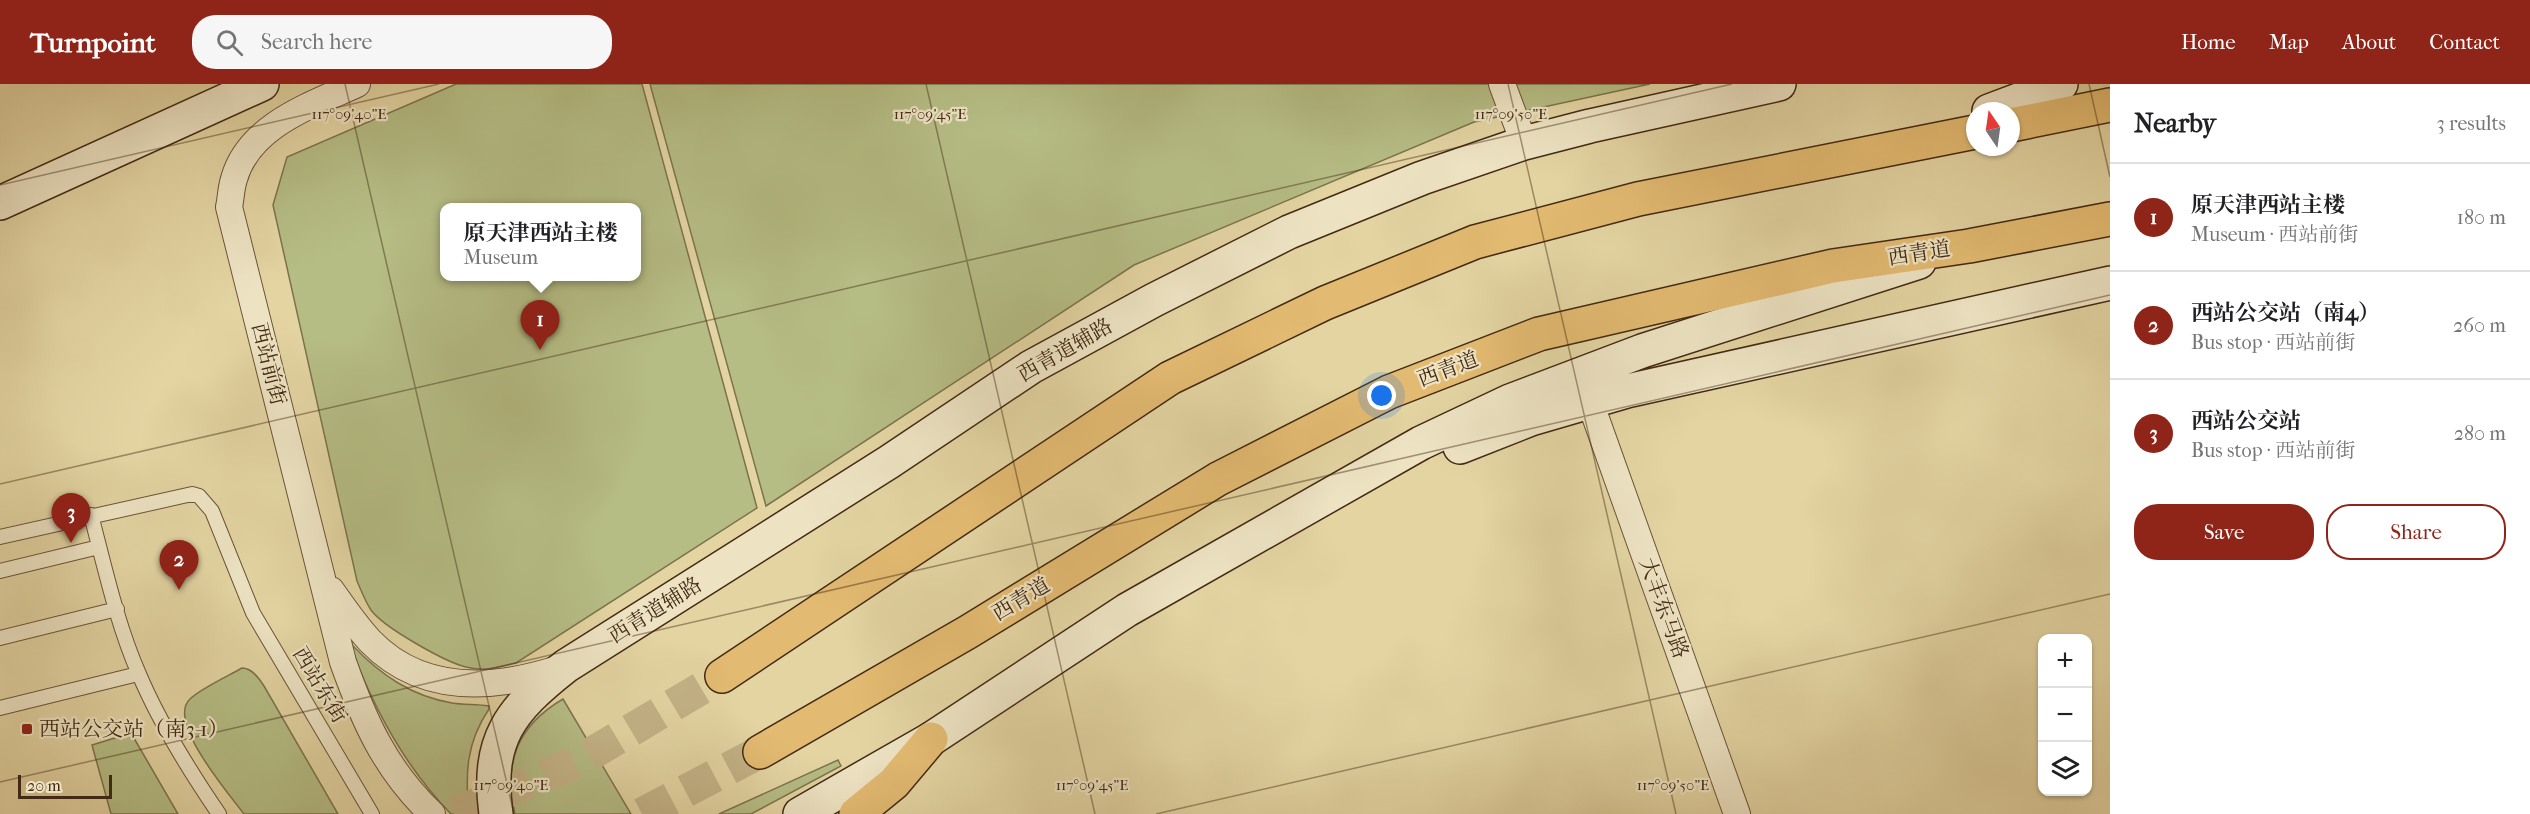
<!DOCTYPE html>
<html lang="en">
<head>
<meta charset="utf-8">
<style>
  :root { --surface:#fff; --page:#f6f6f6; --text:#202124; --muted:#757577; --line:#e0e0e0; --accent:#8f2418 }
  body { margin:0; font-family:"IM FELL French Canon","Noto Serif SC",serif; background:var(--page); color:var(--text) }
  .controls { position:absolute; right:18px; bottom:18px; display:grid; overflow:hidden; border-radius:12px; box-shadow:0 2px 4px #0004 }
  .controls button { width:54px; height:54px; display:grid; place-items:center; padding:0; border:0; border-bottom:2px solid var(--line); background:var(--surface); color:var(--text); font:30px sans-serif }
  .compass { position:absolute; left:1966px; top:18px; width:54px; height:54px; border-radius:50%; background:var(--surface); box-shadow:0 2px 4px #0004; rotate:347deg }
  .scale { position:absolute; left:18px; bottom:15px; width:94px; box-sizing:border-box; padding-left:6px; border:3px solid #432a14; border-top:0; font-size:16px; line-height:21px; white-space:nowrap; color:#432a14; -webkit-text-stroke:4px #ede3c3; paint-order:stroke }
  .you { position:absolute; left:1382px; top:312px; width:21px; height:21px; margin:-15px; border:4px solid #fff; border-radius:50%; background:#1a73e8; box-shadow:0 0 0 9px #1a73e833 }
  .badge { display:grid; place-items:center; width:39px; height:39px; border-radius:50%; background:var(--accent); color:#fff; font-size:20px; font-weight:700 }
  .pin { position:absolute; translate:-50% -50px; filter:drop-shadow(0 2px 3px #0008) }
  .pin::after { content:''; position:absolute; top:32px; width:21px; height:18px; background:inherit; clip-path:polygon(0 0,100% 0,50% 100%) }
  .popup { position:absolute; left:440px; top:119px; width:201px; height:78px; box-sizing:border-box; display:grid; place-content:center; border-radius:12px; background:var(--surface); filter:drop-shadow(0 2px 4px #0005); font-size:20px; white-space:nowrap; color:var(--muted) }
  .popup b { font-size:22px; color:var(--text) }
  .popup::after { content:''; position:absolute; left:50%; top:100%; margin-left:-12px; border:12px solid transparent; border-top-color:var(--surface) }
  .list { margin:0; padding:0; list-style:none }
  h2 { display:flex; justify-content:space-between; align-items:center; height:78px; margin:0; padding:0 24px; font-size:26px }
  h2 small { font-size:20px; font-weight:400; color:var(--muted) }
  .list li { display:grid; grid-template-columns:39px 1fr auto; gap:18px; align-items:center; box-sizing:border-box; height:108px; padding:0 24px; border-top:2px solid var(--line) }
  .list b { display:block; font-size:22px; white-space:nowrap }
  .list p { margin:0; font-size:20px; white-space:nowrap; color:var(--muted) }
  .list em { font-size:20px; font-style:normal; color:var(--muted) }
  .actions { display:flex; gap:12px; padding:18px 24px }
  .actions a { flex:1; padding:14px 0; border:2px solid var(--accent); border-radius:24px; text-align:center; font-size:21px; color:var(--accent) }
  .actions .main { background:var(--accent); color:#fff }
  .icon { flex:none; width:33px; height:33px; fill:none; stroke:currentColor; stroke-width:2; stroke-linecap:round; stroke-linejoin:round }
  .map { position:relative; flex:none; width:2110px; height:730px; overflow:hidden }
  header { display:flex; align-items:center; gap:36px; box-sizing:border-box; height:84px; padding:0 30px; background:var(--accent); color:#fff }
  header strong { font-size:28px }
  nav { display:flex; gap:33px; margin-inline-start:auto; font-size:21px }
  .search { width:420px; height:54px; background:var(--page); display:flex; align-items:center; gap:15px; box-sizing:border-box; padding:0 21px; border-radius:24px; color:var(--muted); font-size:22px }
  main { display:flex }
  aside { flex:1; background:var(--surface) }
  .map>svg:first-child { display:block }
</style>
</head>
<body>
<header>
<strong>Turnpoint</strong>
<div class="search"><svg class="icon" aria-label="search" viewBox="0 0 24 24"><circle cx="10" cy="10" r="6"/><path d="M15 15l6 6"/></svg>Search here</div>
<nav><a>Home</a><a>Map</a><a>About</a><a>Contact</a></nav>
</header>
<main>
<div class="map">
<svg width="2110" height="730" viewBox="0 0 2110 730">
  <rect width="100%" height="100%" fill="#e3d4a2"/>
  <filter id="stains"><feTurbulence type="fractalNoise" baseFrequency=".00333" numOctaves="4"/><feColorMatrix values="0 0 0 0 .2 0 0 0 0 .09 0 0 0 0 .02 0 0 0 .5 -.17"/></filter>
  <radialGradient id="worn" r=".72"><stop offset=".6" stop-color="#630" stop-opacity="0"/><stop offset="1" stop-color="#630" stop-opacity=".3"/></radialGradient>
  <path fill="#b5bc84" stroke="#7c734c" stroke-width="1.5" fill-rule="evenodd" d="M456 0H642L757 424 516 579C499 583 483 588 466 583 445 578 383 543 371 526 365 517 361 506 357 497L273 121 287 73ZM444 124H636V192H444Z
    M650 0H1650L1474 38 1134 181 766 422Z
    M353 562C381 591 411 612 452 619 464 621 476 620 489 622V625C466 659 465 690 469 730H451C405 683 374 625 351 564Z
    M242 584C252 584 259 594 264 602L338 730H244C229 710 166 637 190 615 200 605 228 592 242 584Z
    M563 615 631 730H515C503 679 517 642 563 615Z
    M131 649 178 730H111L92 661Z
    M838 676 841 682 751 730H719Z"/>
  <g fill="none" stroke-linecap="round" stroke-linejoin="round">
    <path stroke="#c3b286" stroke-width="33" stroke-dasharray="33 16" stroke-linecap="butt" d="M454 730 579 677 722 592
      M642 730 760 668"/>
    <g stroke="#6b5438" stroke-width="16">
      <path id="lane" d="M91 431C105 484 117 540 139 590 160 640 189 686 219 730
        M0 453 192 410 199 412 212 427 253 529 372 730
        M0 487 99 463
        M0 554 117 525
        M0 624 138 590"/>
    </g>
    <g stroke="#6b5438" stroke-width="28">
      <path id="street" d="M357 0C312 21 249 41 234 95 231 104 231 114 229 123L343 578C364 637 385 685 432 730
        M1502 0 1524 59
        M1590 318 1737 730
        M331 506C343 523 355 541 370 557 421 610 492 606 558 585"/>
    </g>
    <g stroke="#432a14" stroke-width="36">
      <path id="secondary" d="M1989 27 2061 0
        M0 119 262 0
        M1460 363 1531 335 1627 307 2110 199
        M496 730C486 655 510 626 566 582L889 378 1031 283 1154 216 1289 148 1422 94 1524 59 1590 42 1779 0
        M800 730 931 655 1127 526 1421 359 1510 317 1642 267 1919 178"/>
    </g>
    <g stroke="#432a14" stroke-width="36">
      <path id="primary" d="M856 730 894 699 931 655"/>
    </g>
    <g stroke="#432a14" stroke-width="36">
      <path id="highway" d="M2011 41 2110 21
        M722 592 1170 294 1325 219 1475 158 1638 115 1975 48
        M760 668 968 548 1218 395 1389 308 1539 250 1833 182 1969 162 2110 135"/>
    </g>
    <use href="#lane" stroke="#ede3c3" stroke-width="14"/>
    <use href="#street" stroke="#ede3c3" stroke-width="26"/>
    <use href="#secondary" stroke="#ede3c3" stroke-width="33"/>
    <use href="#primary" stroke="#e2ba71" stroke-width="33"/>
    <use href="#highway" stroke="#e2ba71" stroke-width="33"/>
  </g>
  <path fill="none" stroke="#432a14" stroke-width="1.5" stroke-opacity="0.45" d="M345 0 514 730M926 0 1095 730M1508 0 1676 730M2089 0 2110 93M0 101 439 0M0 400 1732 0M0 698 2110 211M1156 730 2110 510"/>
  <rect fill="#8f2418" stroke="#ede3c3" stroke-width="2" x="21" y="639" width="12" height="12" rx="3"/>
  <g text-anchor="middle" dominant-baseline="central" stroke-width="4.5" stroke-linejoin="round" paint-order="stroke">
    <g font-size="21" fill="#432a14" stroke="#ede3c3">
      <text transform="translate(1919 169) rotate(-9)">西青道</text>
      <text transform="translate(1065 266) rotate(-30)">西青道辅路</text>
      <text transform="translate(269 280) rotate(76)">西站前街</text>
      <text transform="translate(1448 285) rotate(-21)">西青道</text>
      <text transform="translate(1021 515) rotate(-31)">西青道</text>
      <text transform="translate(1664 524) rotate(70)">大丰东马路</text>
      <text transform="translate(655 526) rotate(-32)">西青道辅路</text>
      <text transform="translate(320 601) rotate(59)">西站东街</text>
    </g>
    <g font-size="21" fill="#432a14" stroke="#ede3c3" text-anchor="start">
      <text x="39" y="645">西站公交站（南3-1）</text>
    </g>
  </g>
  <g font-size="15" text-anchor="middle" fill="#432a14" stroke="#ede3c3" stroke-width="4.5" stroke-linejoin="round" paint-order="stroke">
    <text x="349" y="35">117°09'40"E</text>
    <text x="930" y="35">117°09'45"E</text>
    <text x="1511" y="35">117°09'50"E</text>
    <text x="511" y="706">117°09'40"E</text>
    <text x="1092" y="706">117°09'45"E</text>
    <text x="1673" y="706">117°09'50"E</text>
  </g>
  <rect width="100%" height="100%" filter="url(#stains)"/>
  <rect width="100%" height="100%" fill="url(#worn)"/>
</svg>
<div class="controls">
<button>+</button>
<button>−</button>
<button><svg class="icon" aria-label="layers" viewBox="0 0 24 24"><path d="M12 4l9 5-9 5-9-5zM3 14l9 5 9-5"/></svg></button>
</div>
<svg class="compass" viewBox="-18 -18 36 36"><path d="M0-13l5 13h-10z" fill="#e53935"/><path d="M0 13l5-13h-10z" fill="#757577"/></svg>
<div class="scale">20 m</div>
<div class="you"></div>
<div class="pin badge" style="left:540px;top:266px">1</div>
<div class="popup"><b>原天津西站主楼</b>Museum</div>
<div class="pin badge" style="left:179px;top:506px">2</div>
<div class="pin badge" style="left:71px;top:459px">3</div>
</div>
<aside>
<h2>Nearby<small>3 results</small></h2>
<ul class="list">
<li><span class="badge">1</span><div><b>原天津西站主楼</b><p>Museum · 西站前街</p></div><em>180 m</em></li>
<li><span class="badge">2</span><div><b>西站公交站（南4）</b><p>Bus stop · 西站前街</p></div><em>260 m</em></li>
<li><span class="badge">3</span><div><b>西站公交站</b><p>Bus stop · 西站前街</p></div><em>280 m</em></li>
</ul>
<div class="actions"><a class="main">Save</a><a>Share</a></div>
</aside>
</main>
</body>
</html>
